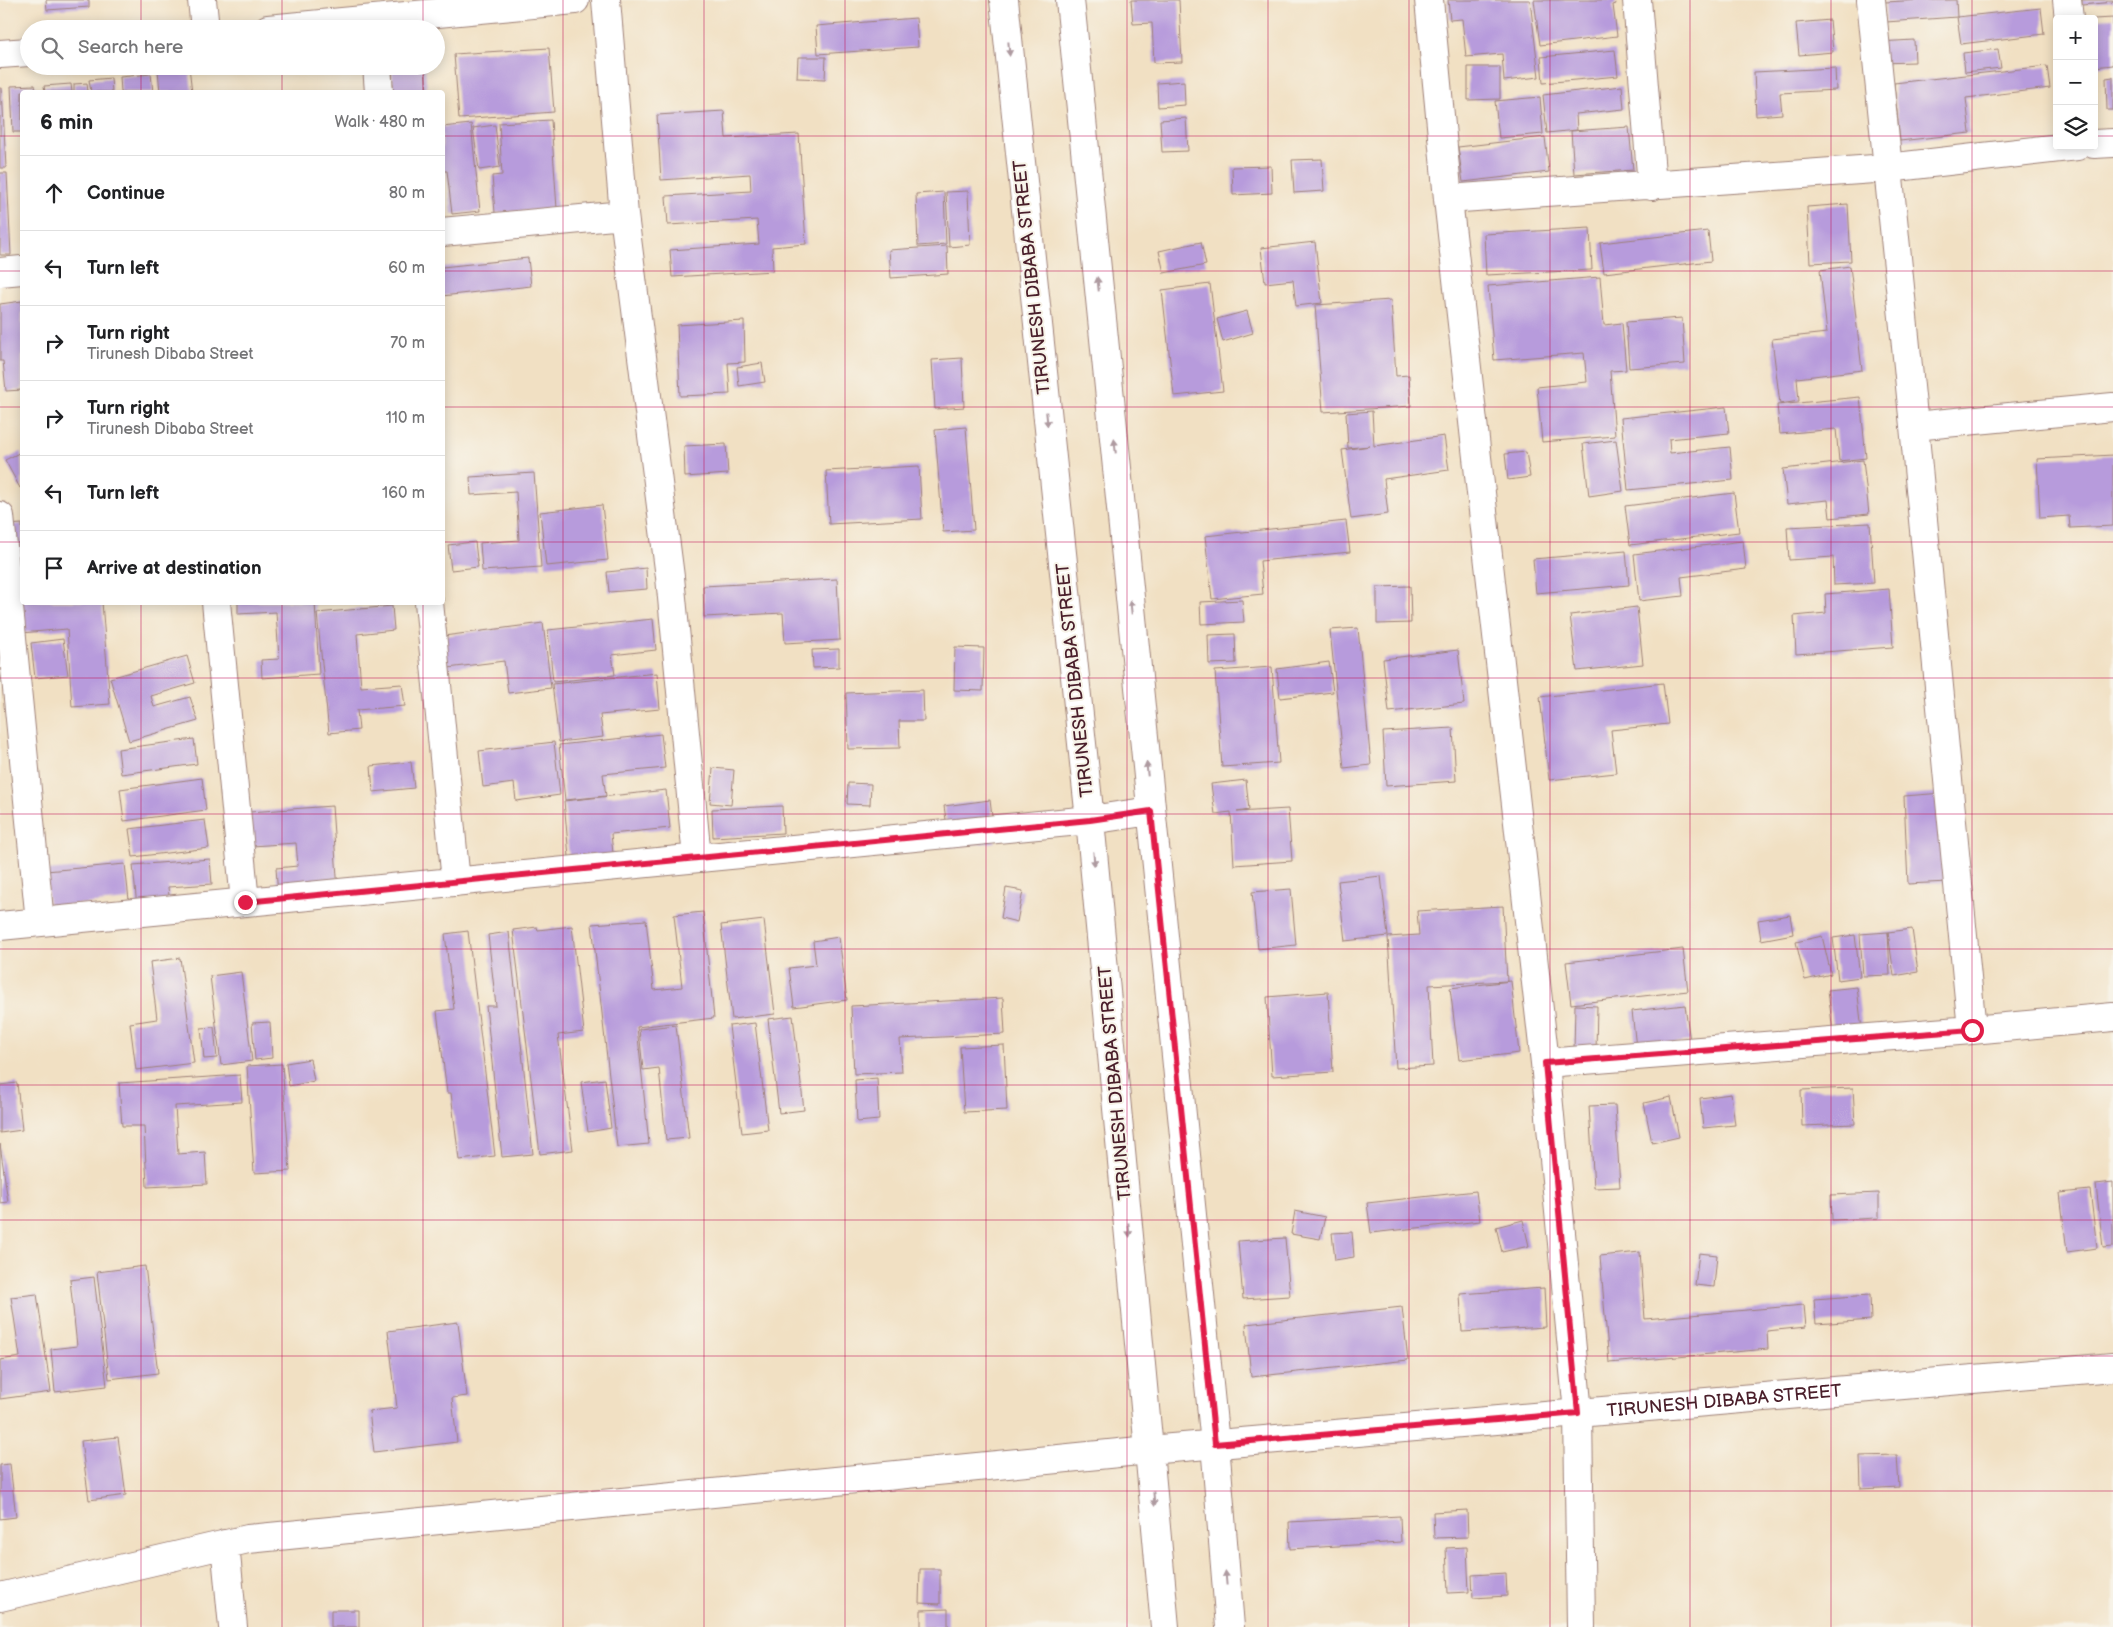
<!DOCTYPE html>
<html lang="en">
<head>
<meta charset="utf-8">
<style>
  :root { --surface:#fff; --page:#f2f2f2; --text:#202124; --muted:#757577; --line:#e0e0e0 }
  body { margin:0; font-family:"Balsamiq Sans",sans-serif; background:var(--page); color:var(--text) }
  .controls { position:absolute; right:15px; top:15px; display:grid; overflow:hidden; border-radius:5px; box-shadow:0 2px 12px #0003 }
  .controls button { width:45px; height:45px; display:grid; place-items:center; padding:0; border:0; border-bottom:1px solid var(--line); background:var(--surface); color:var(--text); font:25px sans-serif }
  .stop { position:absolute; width:15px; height:15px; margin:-11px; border:4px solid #e11d48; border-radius:50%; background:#fff }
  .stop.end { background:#e11d48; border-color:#fff; box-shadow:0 1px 5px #0008 }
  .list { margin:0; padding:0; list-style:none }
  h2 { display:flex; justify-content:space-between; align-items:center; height:65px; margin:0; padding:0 20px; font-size:21px }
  h2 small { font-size:16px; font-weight:400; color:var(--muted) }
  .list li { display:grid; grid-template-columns:32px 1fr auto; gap:15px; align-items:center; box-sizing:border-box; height:75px; padding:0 20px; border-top:1px solid var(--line) }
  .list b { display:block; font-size:19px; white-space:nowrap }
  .list p { margin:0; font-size:16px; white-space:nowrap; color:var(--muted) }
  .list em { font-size:16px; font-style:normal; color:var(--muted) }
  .icon { flex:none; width:28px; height:28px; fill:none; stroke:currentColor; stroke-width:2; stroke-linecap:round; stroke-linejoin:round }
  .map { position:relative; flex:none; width:2113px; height:1627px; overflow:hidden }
  .search { position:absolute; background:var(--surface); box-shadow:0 2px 12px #0003; left:20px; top:20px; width:425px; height:55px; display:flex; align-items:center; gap:12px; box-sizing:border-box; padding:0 18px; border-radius:28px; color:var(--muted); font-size:19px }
  .panel { position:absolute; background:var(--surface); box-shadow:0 2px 12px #0003; left:20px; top:90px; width:425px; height:515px; border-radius:5px }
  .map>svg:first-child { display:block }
</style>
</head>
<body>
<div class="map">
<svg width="2113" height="1627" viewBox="0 0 2113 1627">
  <rect width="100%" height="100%" fill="#f7f3e8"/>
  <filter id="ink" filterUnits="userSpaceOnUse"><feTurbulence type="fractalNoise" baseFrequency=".02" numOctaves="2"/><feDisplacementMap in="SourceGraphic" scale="10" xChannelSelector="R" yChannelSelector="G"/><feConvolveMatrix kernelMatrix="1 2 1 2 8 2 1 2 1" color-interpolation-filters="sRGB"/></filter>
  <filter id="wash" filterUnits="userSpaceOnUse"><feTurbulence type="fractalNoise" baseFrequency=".0096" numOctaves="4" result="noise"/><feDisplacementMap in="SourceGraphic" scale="20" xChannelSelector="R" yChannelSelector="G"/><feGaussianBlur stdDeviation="1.12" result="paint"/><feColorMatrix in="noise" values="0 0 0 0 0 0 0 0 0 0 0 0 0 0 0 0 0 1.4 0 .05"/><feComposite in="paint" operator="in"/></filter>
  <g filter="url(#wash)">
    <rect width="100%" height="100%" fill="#f1e0c3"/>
    <g id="blocks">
      <path fill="#b79bdc" d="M46 0H89V7L47 10Z
        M1131 0H1179L1182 62 1154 63 1152 23 1133 24Z
        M1448 0H1530L1539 77 1504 81 1502 54 1466 57 1462 19 1450 20Z
        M1534 0H1615L1616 4 1613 5 1617 36 1540 45Z
        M1922 0H1956L1957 17 1886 22 1885 2Z
        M2082 0H2113V2L2082 5Z
        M2041 8 2044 34 1961 44 1957 17Z
        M916 18 918 47 818 54 816 26Z
        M2113 18V65L2094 67V19Z
        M1830 20 1833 52 1799 55 1796 23Z
        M1914 40 1915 62 1879 63 1878 42Z
        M549 48 554 112 459 119 454 54Z
        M1998 49 2001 68 1965 72 1963 53Z
        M1615 50 1618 76 1543 83 1541 57Z
        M798 57H826L825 79 797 78Z
        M392 66H425L427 92H393Z
        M2047 66 2050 88 1966 98 1970 133 1900 141 1894 83Z
        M189 67 192 92H160L158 70Z
        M1468 67H1500V99L1468 100Z
        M1835 68 1836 90 1780 93 1782 114 1756 116 1754 72Z
        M151 74 153 92H121L120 77Z
        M2113 77V110H2107L2106 78Z
        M111 78 112 92H91L89 80Z
        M1184 81 1185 105 1158 107 1157 83Z
        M87 83 88 92H74V84Z
        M71 84 72 92H45L44 86Z
        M35 85 36 92H22V132H13L11 86Z
        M1622 86 1624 109 1576 114 1577 130 1547 133 1543 95Z
        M0 88H2L6 168H0Z
        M1540 97 1543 134 1499 138 1495 101Z
        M724 111 726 138 799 134 806 244 772 247 773 271 672 277 670 250 759 244 757 220 668 225 666 196 751 191 750 174 661 180 657 115Z
        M1186 118 1188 151 1162 152 1160 120Z
        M551 120 557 209 495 213 492 176 502 175 499 123Z
        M471 124 480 211 452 214 447 171H442V127Z
        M495 125 500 167 479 170 473 128Z
        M1629 127 1633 170 1574 174 1571 131Z
        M1545 137 1549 172 1463 182 1458 147Z
        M1322 159 1324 191 1294 193 1292 160Z
        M1271 166 1272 193 1233 195 1232 167Z
        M0 173H7L11 255H0Z
        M968 191 970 245 949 247 946 192Z
        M944 192 946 244 918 246 916 194Z
        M1848 204 1851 261 1810 263 1807 207Z
        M1590 228 1592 270 1486 275 1484 234Z
        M1708 231 1711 261 1604 273 1600 243Z
        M1201 242 1206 265 1164 273 1159 251Z
        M1315 242 1322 303 1296 306 1293 280 1265 283 1261 248Z
        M947 246 948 274 891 278 889 250Z
        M528 258 531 286 442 296V267Z
        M1850 266 1862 370 1797 378 1799 401 1780 404 1772 339 1827 333 1820 270Z
        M1600 277 1604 325 1622 323 1626 370 1610 371 1615 436 1542 442 1537 387 1587 382 1584 353 1494 360 1488 286Z
        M1210 284 1223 391 1174 396 1162 290Z
        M1391 300 1396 376 1409 375 1411 406 1323 412 1315 305Z
        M22 301V390L6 391 3 361H0V304Z
        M1247 311 1253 333 1223 342 1217 319Z
        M1682 318 1685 364 1629 368 1626 322Z
        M744 321 745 362 728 363 730 394 680 396 677 325Z
        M962 358 964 407 935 409 932 360Z
        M762 363 765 382 739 386 737 367Z
        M1860 397 1866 458 1839 461 1836 429 1780 434 1777 405Z
        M1726 407 1729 433 1669 439 1670 453 1730 447 1733 480 1628 490 1621 418Z
        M1372 411 1374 446 1444 436 1449 470 1384 479 1388 514 1351 519 1342 450 1370 446 1348 448 1346 413Z
        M966 427 974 530 943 532 935 430Z
        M1616 440 1623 491 1589 496 1583 444Z
        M726 444 728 474 685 477 684 446Z
        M21 452 22 487 20 488 5 460Z
        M1526 452 1530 477 1508 480 1505 454Z
        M2113 455V526L2070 528 2069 516 2040 518 2037 459Z
        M1863 460 1869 514 1830 518 1828 500 1787 504 1783 469Z
        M919 466 922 519 829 524 826 471Z
        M534 473 541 567 482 571 480 543 519 540 516 492 471 495 470 477Z
        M1734 493 1739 532 1630 545 1625 506Z
        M602 505 608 560 546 566 540 512Z
        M1346 521 1350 552 1260 561 1263 594 1212 599 1205 536Z
        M1870 523 1874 583 1834 585 1833 557 1789 560 1787 527Z
        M22 524V552L9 553 7 525Z
        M1743 541 1746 569 1681 577 1683 596 1639 601 1634 554Z
        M475 542 478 567 451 570 448 545Z
        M1626 551 1629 585 1536 593 1533 559Z
        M646 568 647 589 609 592 607 572Z
        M837 579 840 640 785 643 783 613 704 617 703 586Z
        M1410 586 1411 623 1377 624V587Z
        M1889 589 1893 647 1796 654 1794 616 1826 613 1825 594Z
        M1242 600 1244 622 1201 624 1200 602Z
        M18 601 102 602 110 704 72 707 67 629 21 633Z
        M238 602H315L319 674 262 678 261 660 279 659 276 612 238 614Z
        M392 606 394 630 357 634 361 687 402 684 405 706 357 710 359 730 329 733 317 613Z
        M1637 607 1643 664 1577 671 1570 615Z
        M653 619 656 650 612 655 615 675 553 682 548 630Z
        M543 623 551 688 508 693 504 661 448 668 444 636Z
        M1358 628 1371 765 1344 768 1330 630Z
        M1235 634 1236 663 1209 664 1208 635Z
        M63 639 68 675 35 678 31 643Z
        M955 647 984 648 983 691 954 690Z
        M839 649V667L813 668 812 650Z
        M1458 650 1464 704 1389 712 1383 659Z
        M187 656 195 683 151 696 154 707 190 697 198 721 129 741 110 678Z
        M1329 662 1333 692 1280 698 1277 669Z
        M1272 667 1279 763 1222 767 1215 671Z
        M657 673 660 709 600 715 603 737 559 742 552 684Z
        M1663 683 1668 724 1611 730 1616 773 1549 780 1540 697Z
        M923 690 924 721H899L900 748 848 749 846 693Z
        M1453 728 1456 781 1386 786 1383 732Z
        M661 734 665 768 603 774 606 796 565 800 559 745Z
        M194 739 197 764 121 774 118 749Z
        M554 742 560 795 516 801 514 783 483 787 479 751Z
        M411 762 414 788 373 792 371 766Z
        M713 768 734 770 731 805 710 803Z
        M202 778 206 810 124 821 120 789Z
        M1246 780 1249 810 1237 812 1288 809 1292 861 1234 865 1231 812 1215 814 1211 784Z
        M848 783 871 784 870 805 847 804Z
        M666 790 670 828 611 834 614 863 570 868 564 801Z
        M1943 793 1948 882 1908 884 1904 796Z
        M990 800 995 842 950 847 944 806Z
        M332 806 338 891 278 895 276 868 298 866 296 843 252 846 250 812Z
        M782 806 783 833 713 837 712 809Z
        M205 820 209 848 133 857 129 829Z
        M210 859 212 884 168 887 170 905 137 907 133 865Z
        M125 864 129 900 49 907 46 871Z
        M1381 876 1388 936 1345 941 1338 881Z
        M1006 888 1023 891 1017 922 1001 918Z
        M1291 889 1296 945 1258 949 1252 892Z
        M1503 906 1507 981 1429 985 1433 1066 1396 1068 1388 937 1419 935 1417 911Z
        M703 912 714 1018 637 1027 649 1144 617 1147 592 924 646 920 654 990 682 987 674 915Z
        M1790 915 1793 934 1761 940 1758 920Z
        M764 920 775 1014 732 1019 721 925Z
        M572 926 584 1032 558 1035 573 1150 540 1154 513 930 537 927 538 930Z
        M1912 929 1918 972 1894 976 1888 932Z
        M468 931 495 1156 459 1160 451 1093H447L437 1011 454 1009 445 934Z
        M509 932 533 1154 502 1157 486 1006H496L488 935Z
        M1888 932 1890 975 1863 976 1860 934Z
        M1855 935 1860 977 1838 980 1833 938Z
        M1822 936 1831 974 1805 980 1796 942Z
        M839 937 847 1000 794 1007 789 968 816 965 813 941Z
        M1683 949 1688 991 1571 1004 1566 962Z
        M180 958 194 1063 136 1070 130 1023 157 1019 150 962Z
        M241 972 252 1061 221 1065 210 976Z
        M1511 981 1519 1053 1459 1060 1450 988Z
        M1857 987 1862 1030 1833 1033 1828 990Z
        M1328 992 1333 1072 1272 1076 1267 997Z
        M1003 998 1005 1034 900 1039 902 1072 854 1074 851 1006Z
        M1575 1005 1597 1006 1596 1051H1574Z
        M1685 1005 1690 1041 1636 1048 1632 1011Z
        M793 1016 804 1110 779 1113 768 1019Z
        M270 1022 272 1058 255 1060 252 1023Z
        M755 1023 768 1130 742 1133 729 1026Z
        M676 1025 689 1138 666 1140 659 1068 643 1070 639 1029Z
        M214 1027 217 1058 204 1059 201 1028Z
        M1004 1045 1007 1110 964 1112 960 1047Z
        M310 1059 314 1081 289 1086 286 1063Z
        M282 1064 290 1171 254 1173 247 1066Z
        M240 1075 242 1102 175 1106 178 1154 205 1152 207 1184 147 1187 144 1126H122L119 1083Z
        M877 1078 879 1120 857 1122 855 1080Z
        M605 1079 611 1128 588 1132 581 1082Z
        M17 1083 22 1130 0 1133V1085Z
        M1853 1088 1855 1124 1802 1126 1801 1090Z
        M1731 1094 1735 1125 1703 1128 1700 1098Z
        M1671 1097 1679 1137 1652 1143 1644 1103Z
        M1615 1105 1620 1187 1594 1188 1589 1106Z
        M0 1144 8 1202 0 1203Z
        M2113 1182V1247L2103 1248 2096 1184Z
        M2090 1190 2097 1248 2067 1252 2060 1193Z
        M1476 1191 1480 1221 1371 1233 1367 1203Z
        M1879 1193V1218L1832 1220 1831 1195Z
        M1295 1211 1325 1217 1320 1239 1291 1234Z
        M1523 1220 1529 1246 1502 1252 1496 1227Z
        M1352 1232 1354 1257 1335 1260 1332 1233Z
        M1285 1238 1290 1296 1243 1299 1238 1241Z
        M1640 1252 1645 1319 1804 1305 1806 1327 1767 1331 1768 1349 1609 1363 1600 1256Z
        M1699 1253 1717 1255 1714 1287 1695 1285Z
        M145 1266 158 1373 109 1379 97 1272Z
        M94 1277 107 1386 55 1392 51 1349 77 1346 70 1280Z
        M1544 1288 1546 1327 1462 1332 1460 1294Z
        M37 1294 51 1392 0 1399V1360L20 1357 11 1297Z
        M1870 1295 1871 1320 1816 1324 1814 1299Z
        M1402 1307 1408 1360 1251 1377 1246 1324Z
        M458 1322 467 1396 452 1398 457 1442 374 1452 369 1411 397 1408 388 1331Z
        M118 1437 126 1495 89 1500 81 1441Z
        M1897 1455 1899 1487 1861 1489 1860 1456Z
        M10 1464 16 1517 0 1519V1465Z
        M1467 1510 1468 1537 1434 1538 1433 1512Z
        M1400 1516 1401 1542 1290 1549 1289 1522Z
        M1467 1547 1469 1592 1448 1593 1446 1548Z
        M920 1569H940V1604L919 1603Z
        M1506 1573 1507 1596 1473 1598 1472 1575Z
        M948 1609V1627H921V1610Z
        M331 1610H359V1627H331Z"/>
    </g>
  </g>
  <g filter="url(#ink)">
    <use href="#blocks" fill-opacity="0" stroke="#9e8077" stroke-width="1"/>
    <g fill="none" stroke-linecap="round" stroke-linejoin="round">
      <g stroke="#9e8077" stroke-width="30">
        <path id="minor" d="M202 0 205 29
          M606 0 624 215 670 577 697 858
          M1070 0 1215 1444
          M1429 0 1448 199 1545 1063 1578 1413 1581 1627
          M1637 0 1652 186
          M1871 0 1914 426 1972 1030
          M2067 0 2069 19
          M268 29 575 0
          M0 54 29 52
          M377 66 379 92
          M2094 144 2113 143
          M1448 199 1888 168 2077 146
          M442 232 624 215
          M0 272 22 270
          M1914 426 2113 407
          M0 516 40 922
          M216 602 245 902
          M429 602 456 882
          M0 926 1090 820 1151 811
          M1545 1063 1972 1030 2113 1017
          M225 1544 233 1627
          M0 1597 248 1539 1149 1450 1090 820 1004 0"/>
      </g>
      <g stroke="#9e8077" stroke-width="30">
        <g id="major">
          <path d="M1215 1444 1230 1627"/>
          <path id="s1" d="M1165 1627 1149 1450 2113 1367"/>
        </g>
      </g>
      <use href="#minor" stroke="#fff" stroke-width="28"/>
      <use href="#major" stroke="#fff" stroke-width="28"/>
    </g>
    <defs><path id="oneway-solid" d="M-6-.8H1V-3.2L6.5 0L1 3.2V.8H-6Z" transform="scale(1.25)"/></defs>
    <g fill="#ae9aa0">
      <use href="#oneway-solid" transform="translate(1009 49) rotate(85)"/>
      <use href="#oneway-solid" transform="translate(1098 284) rotate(-96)"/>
      <use href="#oneway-solid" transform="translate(1047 419) rotate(84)"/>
      <use href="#oneway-solid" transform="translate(1115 446) rotate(-96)"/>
      <use href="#oneway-solid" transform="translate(1131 607) rotate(-96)"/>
      <use href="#oneway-solid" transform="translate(1147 769) rotate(-96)"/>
      <use href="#oneway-solid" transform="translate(1094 859) rotate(85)"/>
      <use href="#oneway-solid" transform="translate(1129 1230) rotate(85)"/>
      <use href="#oneway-solid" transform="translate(1154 1499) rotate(85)"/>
      <use href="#oneway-solid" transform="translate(1226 1578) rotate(-95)"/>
    </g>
  </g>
  <g fill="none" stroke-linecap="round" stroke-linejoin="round" filter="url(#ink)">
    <path stroke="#e11d48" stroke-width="6" d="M245 902 1090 820 1151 811 1215 1444 1578 1413 1545 1063 1972 1030"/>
  </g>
  <path fill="none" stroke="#c2185b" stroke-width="1" stroke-opacity="0.55" d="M141 0V29M282 0V29M423 0V29M563 0V1627M704 0V1627M845 0V1627M986 0V1627M1127 0V1627M1268 0V1627M1409 0V1627M1550 0V1627M1690 0V1627M1831 0V1627M1972 0V1627M141 66V92M282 66V92M423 66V92M0 136H22M442 136H2057M2094 136H2113M0 271H22M442 271H2113M0 407H22M442 407H2113M0 542H22M442 542H2113M141 602V1627M282 602V1627M423 602V1627M0 678H2113M0 814H2113M0 949H2113M0 1085H2113M0 1220H2113M0 1356H2113M0 1491H2113"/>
  <g text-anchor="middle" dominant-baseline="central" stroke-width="4" stroke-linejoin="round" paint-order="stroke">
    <g font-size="18" fill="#4a1f2b" stroke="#f7f3e8">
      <text transform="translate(1032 277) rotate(-96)">TIRUNESH DIBABA STREET</text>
      <text transform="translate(1075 680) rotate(-96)">TIRUNESH DIBABA STREET</text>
      <text transform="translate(1115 1083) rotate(-95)">TIRUNESH DIBABA STREET</text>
      <text stroke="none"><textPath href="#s1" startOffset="755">TIRUNESH DIBABA STREET</textPath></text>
    </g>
  </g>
</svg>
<div class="controls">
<button>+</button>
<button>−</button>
<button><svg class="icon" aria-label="layers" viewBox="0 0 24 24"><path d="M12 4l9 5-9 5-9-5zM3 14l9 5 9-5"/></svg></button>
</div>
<div class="stop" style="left:1972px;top:1030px"></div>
<div class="stop end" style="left:245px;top:902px"></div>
<div class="search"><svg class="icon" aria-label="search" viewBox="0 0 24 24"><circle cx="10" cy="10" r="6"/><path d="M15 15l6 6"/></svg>Search here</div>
<section class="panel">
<h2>6 min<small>Walk · 480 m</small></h2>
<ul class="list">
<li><svg class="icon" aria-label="ahead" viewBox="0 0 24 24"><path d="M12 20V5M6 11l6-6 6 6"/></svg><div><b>Continue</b></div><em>80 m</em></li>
<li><svg class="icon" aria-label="left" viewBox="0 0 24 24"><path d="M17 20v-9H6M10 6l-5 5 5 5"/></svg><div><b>Turn left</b></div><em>60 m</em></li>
<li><svg class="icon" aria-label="right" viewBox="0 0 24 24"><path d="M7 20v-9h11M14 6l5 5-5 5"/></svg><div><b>Turn right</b><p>Tirunesh Dibaba Street</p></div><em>70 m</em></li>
<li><svg class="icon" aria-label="right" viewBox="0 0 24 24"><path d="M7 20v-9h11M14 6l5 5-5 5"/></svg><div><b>Turn right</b><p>Tirunesh Dibaba Street</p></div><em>110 m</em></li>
<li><svg class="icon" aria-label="left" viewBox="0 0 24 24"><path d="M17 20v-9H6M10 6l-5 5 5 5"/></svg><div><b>Turn left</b></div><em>160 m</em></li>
<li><svg class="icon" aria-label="arrive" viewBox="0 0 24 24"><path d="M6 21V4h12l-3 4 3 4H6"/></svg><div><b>Arrive at destination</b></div></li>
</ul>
</section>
</div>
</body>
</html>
